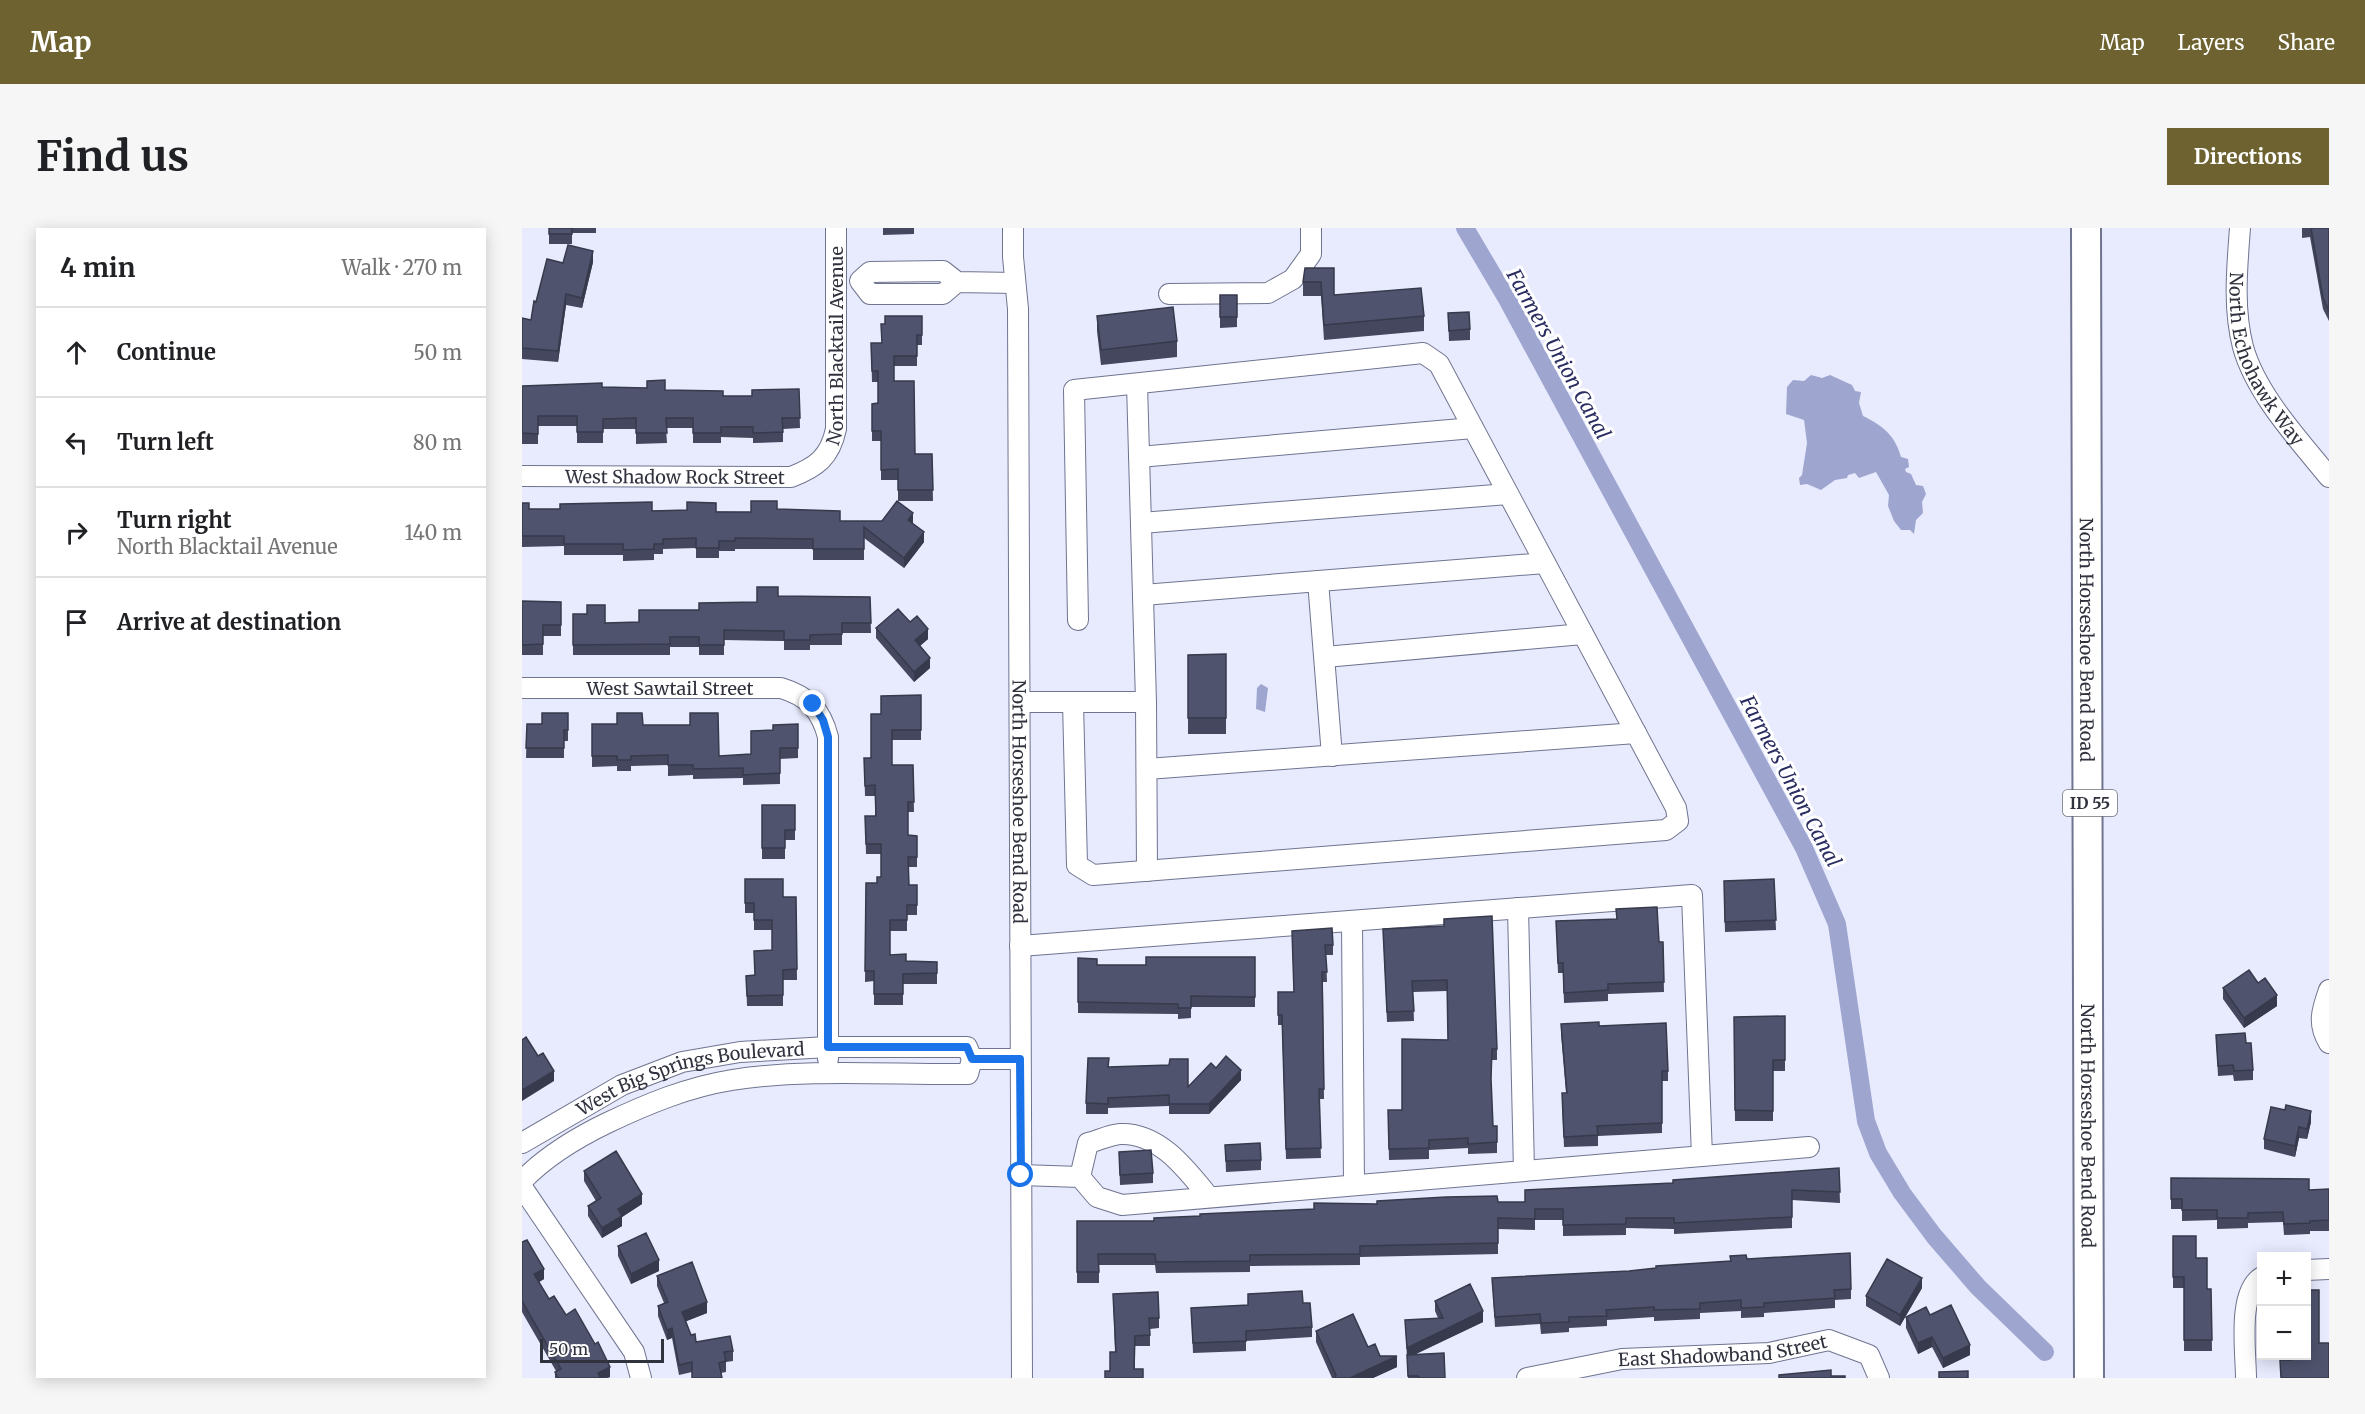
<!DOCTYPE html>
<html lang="en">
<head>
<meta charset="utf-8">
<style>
  :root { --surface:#fff; --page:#f6f6f6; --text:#202124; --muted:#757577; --line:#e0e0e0; --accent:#6e6330 }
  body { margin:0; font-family:Merriweather,serif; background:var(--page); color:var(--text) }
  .controls { position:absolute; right:18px; bottom:18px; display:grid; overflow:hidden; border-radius:0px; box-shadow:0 3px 15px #0003 }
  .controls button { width:54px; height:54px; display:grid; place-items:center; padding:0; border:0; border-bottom:2px solid var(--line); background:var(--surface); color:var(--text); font:30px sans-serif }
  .scale { position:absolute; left:18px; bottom:15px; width:124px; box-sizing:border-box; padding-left:6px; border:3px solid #30323e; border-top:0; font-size:16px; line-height:21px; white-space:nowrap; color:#30323e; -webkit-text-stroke:4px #fff; paint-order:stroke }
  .stop { position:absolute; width:18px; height:18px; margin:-14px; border:4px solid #1a73e8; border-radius:50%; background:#fff }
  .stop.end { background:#1a73e8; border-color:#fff; box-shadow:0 2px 6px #0008 }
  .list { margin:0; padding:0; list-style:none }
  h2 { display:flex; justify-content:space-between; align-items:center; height:78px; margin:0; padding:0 24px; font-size:26px }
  h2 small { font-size:20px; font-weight:400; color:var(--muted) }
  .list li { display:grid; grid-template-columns:39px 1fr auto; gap:18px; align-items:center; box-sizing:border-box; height:90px; padding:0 24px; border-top:2px solid var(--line) }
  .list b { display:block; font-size:22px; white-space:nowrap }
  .list p { margin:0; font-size:20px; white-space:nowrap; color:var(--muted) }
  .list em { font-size:20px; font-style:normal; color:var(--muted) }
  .icon { flex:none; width:33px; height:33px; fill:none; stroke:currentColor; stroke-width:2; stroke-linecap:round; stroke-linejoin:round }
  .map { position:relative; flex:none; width:1807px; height:1150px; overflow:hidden; border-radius:0px }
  header { display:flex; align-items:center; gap:36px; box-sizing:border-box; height:84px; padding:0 30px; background:var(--accent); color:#fff }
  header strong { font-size:28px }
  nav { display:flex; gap:33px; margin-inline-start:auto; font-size:21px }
  .intro { display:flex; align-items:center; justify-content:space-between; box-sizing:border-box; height:144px; padding:0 36px }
  h1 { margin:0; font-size:42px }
  .button { padding:15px 27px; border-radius:0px; background:var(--accent); color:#fff; font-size:21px; font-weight:700 }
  main { display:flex; gap:36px; padding:0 36px }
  aside { flex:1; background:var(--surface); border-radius:0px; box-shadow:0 3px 15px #0003 }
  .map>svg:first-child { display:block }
</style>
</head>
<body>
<header>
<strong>Map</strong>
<nav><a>Map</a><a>Layers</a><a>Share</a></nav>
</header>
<div class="intro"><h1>Find us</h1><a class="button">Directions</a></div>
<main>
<aside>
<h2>4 min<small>Walk · 270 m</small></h2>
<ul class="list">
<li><svg class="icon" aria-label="ahead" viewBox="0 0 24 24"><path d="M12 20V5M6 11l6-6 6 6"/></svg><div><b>Continue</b></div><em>50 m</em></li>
<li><svg class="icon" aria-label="left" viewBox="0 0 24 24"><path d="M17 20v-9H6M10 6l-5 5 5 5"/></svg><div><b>Turn left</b></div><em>80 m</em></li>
<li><svg class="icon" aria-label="right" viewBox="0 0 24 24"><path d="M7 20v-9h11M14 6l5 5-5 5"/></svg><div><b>Turn right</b><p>North Blacktail Avenue</p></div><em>140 m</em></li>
<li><svg class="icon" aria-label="arrive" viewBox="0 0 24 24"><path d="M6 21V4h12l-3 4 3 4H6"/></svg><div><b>Arrive at destination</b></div></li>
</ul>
</aside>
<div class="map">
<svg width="1807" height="1150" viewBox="0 0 1807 1150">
  <rect width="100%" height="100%" fill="#e8ebfe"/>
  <path fill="#9ea5cf" d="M1289 147 1300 150 1308 147 1330 157 1333 163 1339 164 1337 175 1341 188C1361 198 1373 207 1379 229L1386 231 1387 239 1383 241 1384 244 1389 246 1394 257 1401 258 1404 266 1400 274 1401 285 1394 292 1392 306 1388 302H1379L1372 293 1366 278 1367 267 1354 244 1337 250 1333 245 1326 247 1325 250 1313 252 1299 262 1285 256 1278 257 1277 250 1280 247 1285 215 1282 192 1264 186 1265 159 1271 152 1282 153Z
    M739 456 746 460 743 484 734 481 735 460Z"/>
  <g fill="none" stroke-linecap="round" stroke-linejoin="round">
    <path stroke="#9ea5cf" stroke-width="18" d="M943 0 985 71 1282 620 1315 696 1344 893 1356 925 1380 965 1412 1008 1456 1059 1523 1124"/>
    <g stroke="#6f748f" stroke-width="22">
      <g id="minor">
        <path id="s1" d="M491 0V29L496 81 500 1150"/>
        <path id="s2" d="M1718 0C1715 40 1711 80 1721 119 1734 166 1777 212 1807 249"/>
        <path d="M435 54 421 66H348L338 53 348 44 421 43 435 54 493 55"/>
        <path d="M647 66 746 65 771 51 789 26V0"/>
        <path d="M615 156 624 474"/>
        <path d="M617 229 951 200"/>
        <path id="s3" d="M0 248 269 249C295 239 308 229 314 201V0"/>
        <path d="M619 295 986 266"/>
        <path d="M796 353 810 528"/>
        <path d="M621 367 1023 335"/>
        <path d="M803 429 1061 406"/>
        <path id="s4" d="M0 460H259C286 468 299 482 306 509V831"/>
        <path d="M498 474H624L625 643"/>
        <path d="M551 474 555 637 571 647 1144 602 1156 593 1154 580 917 136 901 125 552 162 556 392"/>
        <path d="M625 541 1114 505"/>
        <path d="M996 680 1002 943"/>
        <path d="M830 693 832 957"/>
        <path d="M498 718 1170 667 1180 928"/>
        <path d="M1807 762C1800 782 1795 795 1807 815"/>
        <path d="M450 831H498"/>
        <path id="s5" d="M0 915 100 857 160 834 218 824 306 819H445L450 831 446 846C371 847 284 840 210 852 166 859 125 876 85 895 54 910 24 928 0 953"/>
        <path d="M499 947 558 949 575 969 600 977 1287 919"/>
        <path d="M558 949 566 915C575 913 587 907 598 906 637 904 665 942 687 969"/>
        <path d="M0 959 112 1124 119 1150"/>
        <path d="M1784 1042 1807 1041"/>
        <path id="s6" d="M1005 1150 1100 1131 1247 1125 1307 1112 1347 1127 1357 1150"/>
        <path d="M1724 1150C1724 1124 1715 1064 1740 1049"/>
      </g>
    </g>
    <g stroke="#6f748f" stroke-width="32">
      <g id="highway">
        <path id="s7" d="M1564 0 1567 1150"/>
      </g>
    </g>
    <use href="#minor" stroke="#fff" stroke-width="20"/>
    <use href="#highway" stroke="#fff" stroke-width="28"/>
  </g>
  <path fill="#44475e" d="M27 0H74V5H50V16H27Z
    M361 0H392V6L361 7Z
    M1780 0H1807V93L1801 81 1788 9 1780 10Z
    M71 34 60 80 44 77 36 134 0 131V90L9 92 14 74 41 35Z
    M812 40V67L902 88V103L802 112 799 68H781V54Z
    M698 67H715V99L698 100Z
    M926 85 948 101V112L927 113Z
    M400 88V117H395V138H372V153L393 226H410L411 273H376V252H359V213H350V176L356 175V154H350L349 115H360L363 96Z
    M575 88 655 113V129L579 137 575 103Z
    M0 158 80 159 143 162 201 168H230L277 161 278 200 261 201V214L231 215V210L199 209V215H171V200H144L145 215 114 216V201H81V215H55V198H16V216H0Z
    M0 275 7 281 229 284 255 281 318 293 391 296 402 314 382 340 342 310V332H291V321H213V323H197V330H174V320L141 321V326H132V332L101 333V327H42V318L0 319Z
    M256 368 348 369 349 405H320V417H288V422H262V413L202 412V427H177V419H148V427H51V386L83 395 117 394 177 382 235 374Z
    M0 373 39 374V408H21V427H0Z
    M388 394 406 411 398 418 408 440 392 454 354 410V400Z
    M704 426V506H666V427Z
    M399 467V512H370V537H391L392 584H386V607L395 608V639H386L387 657H395V687H385V703H368V727L384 733 415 734V756H381V777H352V753L343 754 344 655H355L359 649V626H344L343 588H353V568H343L342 530H349L359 486Z
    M46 485V513H42V530H4L5 496H20Z
    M70 496 121 497 197 528 229 526 251 502 276 496V530L258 531V556L221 557V550L171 551V547L146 548V537L109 538V543H95V538L70 539Z
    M240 577H273V612H263V631H240Z
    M223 651 261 669H274L275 752H261V778H225L224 748 232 747 250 722V702H232V685H223Z
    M1252 651 1254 702 1203 704 1202 664Z
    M1034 693 1137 714H1141L1142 764 1086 766V773L1042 775 1041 745H1036Z
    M922 698 975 821V832H970L969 853 971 898 975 914V925L946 926V920L907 922V931L867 932 866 882H880L926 812 925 763 891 764 892 793 865 794 861 701Z
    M770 713 811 717V727H804L805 754H801L802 871H797L799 930 764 931 760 797H756V764H772Z
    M733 729V779H669V790L656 791V786L556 785V730L575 737H624Z
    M1736 755 1755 778 1722 800 1701 771V760Z
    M1263 788V843H1251V893H1213L1212 789Z
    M1039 796 1077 798 1146 843V853H1140V905L1076 908V918L1042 919 1040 875 1044 865 1039 806Z
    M1694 807 1724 815 1731 842V852L1712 853 1711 847 1696 848Z
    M586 839 666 859 694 840 719 852 687 886H647V878L586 880V886H564V875Z
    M1763 882 1789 894 1785 911 1777 910 1773 929 1742 921V911Z
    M703 917 739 932V942L704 944Z
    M597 924 631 945V955L598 957Z
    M1317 940 1318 975 1270 972V1000L1152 1006V1001L1104 1000V1007L1041 1008V992H1013V1002L976 1001V1026L838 1029V1037L728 1038V1044L634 1045 633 1037H577V1055H555V993H632L678 988 792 981 855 976 1003 974 1151 955Z
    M62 943 120 976 100 989V998L80 1010 66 988V978L74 973 62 953Z
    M1649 950 1787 962 1807 961V1003H1788V1006L1762 1007 1761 994 1726 995V1000L1695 1001V992L1660 993V981H1649Z
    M1651 1008 1674 1030 1685 1061H1689L1690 1123H1662V1060H1651Z
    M0 1014 22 1051 17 1054 27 1071 44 1087 88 1149 86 1150H33V1144L34 1143 0 1084Z
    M96 1018 137 1043 109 1056 96 1028Z
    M1225 1031 1329 1061V1071L1313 1072V1080L1242 1085V1089L1219 1090V1083L1178 1085V1091L1132 1093V1089L1085 1092V1098L1047 1100V1104L1019 1106 1018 1096 973 1099 970 1050 1107 1043Z
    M135 1048 185 1085 164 1093 169 1107 174 1114 211 1123V1133L204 1134V1144L199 1145 170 1144 157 1147 150 1110 145 1112 136 1088V1078L142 1075 135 1058Z
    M1400 1060 1378 1098 1344 1078V1068Z
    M591 1066 637 1090V1100L628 1101V1118H613V1141L588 1143 593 1124Z
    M726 1066 781 1075 790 1099V1109L724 1113V1123L671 1125 669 1080 726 1077Z
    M913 1073 961 1094 892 1127 923 1150H886L883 1092 916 1090 913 1083Z
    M1408 1087 1448 1127 1421 1140 1410 1119 1396 1126 1384 1100V1089Z
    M794 1103 846 1119 858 1128 875 1139 851 1150H810L794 1114Z"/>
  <path fill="#373a4c" d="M71 23V34L60 80V70Z
    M44 66V77L36 134V123Z
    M391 285V296L386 292Z
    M402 304V314L382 340V330Z
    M406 401V411L393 422V412Z
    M408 430V440L392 454V444Z
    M1755 767V778L1722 800V790Z
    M719 842V852L687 886V876Z
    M32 843V853L0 873V862Z
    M1789 883V894L1785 911V901Z
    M1777 899V910L1773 929V918Z
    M120 966V976L100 989V998L80 1010V1000L96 981Z
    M137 1032V1043L109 1056V1046Z
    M22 1041V1051L12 1057V1046Z
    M1400 1050V1060L1378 1098V1087Z
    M185 1074V1085L160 1095V1084Z
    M961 1083V1094L885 1130V1120Z
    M150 1100V1110L145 1112V1102Z
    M1410 1109V1119L1396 1126V1115Z
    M1448 1117V1127L1421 1140V1130Z
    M875 1128V1139L851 1150H828Z
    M88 1139V1149L76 1150V1145Z"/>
  <path fill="#4f536d" stroke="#373a4c" stroke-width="1.5" d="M27 0H50V6H27Z
    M1789 0H1807V83L1801 70Z
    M46 17 71 23 60 70 44 66 36 123 0 120V90L9 92 12 73 14 74 25 31 41 35Z
    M783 40H812V67L899 60 902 88 802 97 799 54H781Z
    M698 67H715V89H698Z
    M651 79 655 113 579 122 575 88Z
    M947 84 948 101 927 103 926 85Z
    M363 88H400V107H395V128H372V153H392L393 226H410L411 262H376V241L359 242V203H350V176L356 175V143H350L349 115H360L359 96H363Z
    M143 152V162L201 163V168H230V162L277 161 278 190H260L261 204 231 205V199H199V205H171V190H144L145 205H114V190L81 191V204H55V188H16V206L0 205V158L80 155V159L125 160V153Z
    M229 273H255V281L318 283V293H360L375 273 391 285 386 292 402 304 382 330 342 299V321H291V311L213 310V313H197V320H174V310L141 311V316H132V321L101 322V316H42V308H0V275H7V281H38V276L130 274V283L165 282V274L194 275V284H229Z
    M235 359H256V368L348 369 349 395H320V406L288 407V412H262V403L202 402V417H177V409H148V416L51 417V386H65V377H83V395L117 394V382H177V375L235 374Z
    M0 373 39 374V397H21V416L0 417Z
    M376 381 388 394 395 388 406 401 393 412 408 430 392 444 354 400Z
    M704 426V490H666V427Z
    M399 467V502H370V537H391L392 574H386V607L395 608V629H386L387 657H395V677H385V692H368V727L384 726V733L415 734V745L381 746V766H352V743H343L344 655H355V649H359V616H344L343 588H354L353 557 343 558 342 530H349V486H359V468Z
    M20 485H46V502H42V520H4L5 496H20Z
    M95 485H120L121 497H168V485H196L197 528 229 526V503L251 502V497L276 496V520H258V545L221 547V540L171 541V537H146V527L109 528V532H95V528H70V496H95Z
    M240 577H273V602H263V620H240Z
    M223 651H261V669H274L275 741 261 742V767L225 768 224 748 233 747 232 723 250 722V692H232V675H223Z
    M1252 651 1254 692 1203 694 1202 653Z
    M1135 679 1137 714H1141L1142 754 1086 756V762L1042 765 1041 735H1036L1034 693 1095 691 1094 681Z
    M970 688 975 821H970L969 850 971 898H975V914L946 916V910L907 912V920L867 921 866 882H880V811L926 812 925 752 890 753 892 783 865 784 861 701 922 698V691Z
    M810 700 811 717H803L805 744H800L802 861H797L799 920 764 921 760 787H756V764H772L770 703Z
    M624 729H733V769L669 768V780H656V776L556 774V730L575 731V737H624Z
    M1727 742 1736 755 1743 750 1755 767 1722 790 1701 760Z
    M1263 788V832H1251V883L1213 882 1212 789Z
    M1077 794V798L1144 795 1146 843H1140V895L1075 898 1076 907 1042 909 1040 865H1045L1039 796Z
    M1723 805 1724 815H1729L1731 842 1712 843 1711 837 1696 838 1694 807Z
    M4 809 16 828 21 825 32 843 0 862V812Z
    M704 828 719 842 687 876H647V867L586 870V876L564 875 566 830H587L586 839 647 837 648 831H666V859L689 835 694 840Z
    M1764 877 1789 883 1785 901 1777 899 1773 918 1742 911 1749 879 1763 882Z
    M738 915 739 932 704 933 703 917Z
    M629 922 631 945 598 947 597 924Z
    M94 923 120 966 96 981 100 988 80 1000 66 978 79 970 62 943Z
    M1317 940 1318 964 1270 962V989L1152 995V990H1104V996L1041 997V981H1013V991L976 990V1015L838 1018V1026L728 1027V1033L634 1034 633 1026H576L577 1044H555V993H632V990L678 988V986L792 981V975L855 976V973L924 969 975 968 976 974H1003V962L1151 955V952Z
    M1649 950 1787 951V962L1807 961V992L1788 993V995L1762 996 1761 984 1726 985V990H1695V982H1660V971H1649Z
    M124 1005 137 1032 109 1046 96 1018Z
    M1651 1008H1674V1030H1685V1061H1689L1690 1112H1662V1049H1651Z
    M5 1012 22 1041 12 1046 27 1071 32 1068 44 1087 53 1081 73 1116 76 1114 88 1139 76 1145 78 1150H36L33 1144 39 1141 0 1073V1014Z
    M1328 1025 1329 1061 1312 1062 1313 1070 1242 1075V1079L1219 1080V1072L1178 1075V1081L1132 1082V1079L1084 1082 1085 1088 1047 1089V1094L1019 1095 1018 1086 973 1089 970 1050 1107 1043 1134 1040V1038L1209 1033 1208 1028 1224 1027 1225 1031Z
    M1365 1031 1400 1050 1378 1087 1344 1068Z
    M170 1034 185 1074 160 1084 169 1107 173 1106 174 1114 208 1108 211 1123 202 1124 204 1133 197 1135 200 1150H170V1134L157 1137 150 1100 145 1102 136 1078 146 1074 135 1048Z
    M948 1056 961 1083 885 1120 883 1092 921 1090 913 1073Z
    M1785 1062H1797V1115H1807V1150H1759L1758 1132H1770V1128H1785Z
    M780 1063 781 1075H788L790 1099 724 1103V1113L671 1115 669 1080 726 1077V1066Z
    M636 1064 637 1090H627L628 1107 613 1108 612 1141H621V1150H583V1143H588V1124H594L591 1066Z
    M1429 1077 1448 1117 1421 1130 1410 1109 1396 1115 1384 1089 1404 1079 1408 1087Z
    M831 1086 846 1119 853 1116 858 1128H875L828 1150H813L814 1147 794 1103Z
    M922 1125 923 1150H897L896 1148H886L885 1127Z
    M1309 1142V1148H1323V1150H1257V1147Z
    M1446 1143V1150H1417V1144Z"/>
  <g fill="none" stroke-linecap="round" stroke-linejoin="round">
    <path stroke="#1a73e8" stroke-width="8" d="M291 476 301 492 306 509V819H445L450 831H498L499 947"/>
  </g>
  <g text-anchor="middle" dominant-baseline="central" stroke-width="6" stroke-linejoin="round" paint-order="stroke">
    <rect fill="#fff" stroke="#6e7078" stroke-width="1.5" x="1541" y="562" width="54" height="26" rx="4.5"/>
    <g font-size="16" font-weight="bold" fill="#30323e">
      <text x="1568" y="575">ID 55</text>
    </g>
    <g font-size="18" fill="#30323e" stroke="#fff">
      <text stroke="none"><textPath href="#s3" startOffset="422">North Blacktail Avenue</textPath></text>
      <text stroke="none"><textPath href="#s2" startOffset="138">North Echohawk Way</textPath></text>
      <text stroke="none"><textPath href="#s3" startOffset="153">West Shadow Rock Street</textPath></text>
      <text stroke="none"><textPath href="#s7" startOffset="412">North Horseshoe Bend Road</textPath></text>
      <text stroke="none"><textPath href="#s4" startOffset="148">West Sawtail Street</textPath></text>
      <text stroke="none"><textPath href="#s1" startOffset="574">North Horseshoe Bend Road</textPath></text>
      <text stroke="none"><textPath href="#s5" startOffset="184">West Big Springs Boulevard</textPath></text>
      <text stroke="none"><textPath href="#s7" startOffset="898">North Horseshoe Bend Road</textPath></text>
      <text stroke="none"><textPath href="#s6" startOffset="198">East Shadowband Street</textPath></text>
    </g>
    <g font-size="20" font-style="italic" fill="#2a2d61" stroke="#fff">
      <text transform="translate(1037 126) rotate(61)">Farmers Union Canal</text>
      <text transform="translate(1269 553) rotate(62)">Farmers Union Canal</text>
    </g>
  </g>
</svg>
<div class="controls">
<button>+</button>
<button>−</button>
</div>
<div class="scale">50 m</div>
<div class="stop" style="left:499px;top:947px"></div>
<div class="stop end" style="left:291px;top:476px"></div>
</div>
</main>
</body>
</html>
